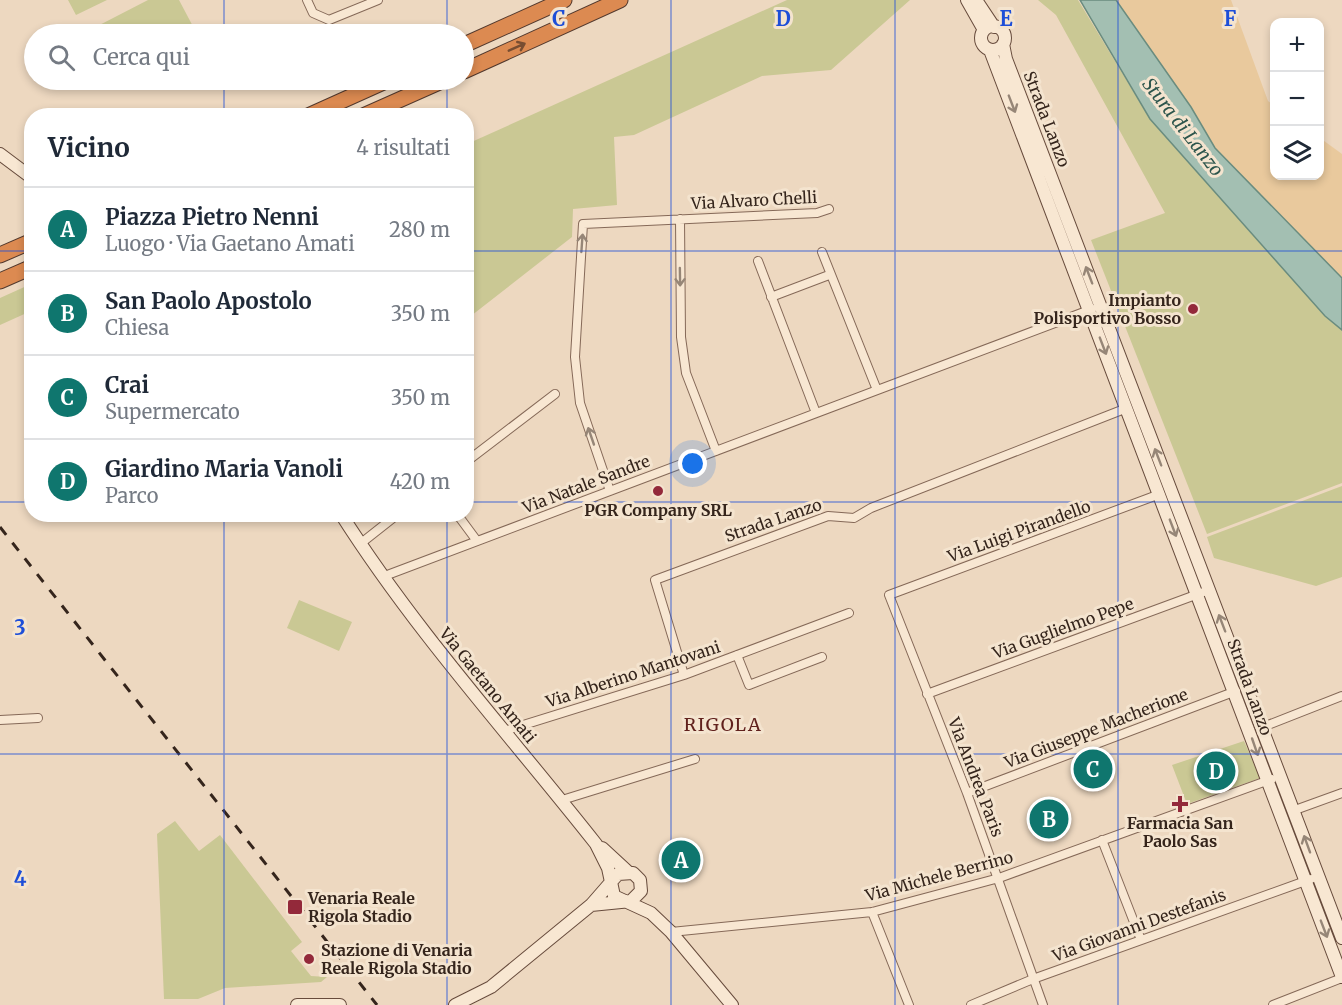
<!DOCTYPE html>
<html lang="it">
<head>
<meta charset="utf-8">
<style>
  :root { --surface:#fff; --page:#f6f6f7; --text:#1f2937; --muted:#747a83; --line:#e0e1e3; --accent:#0f766e }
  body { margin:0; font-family:Merriweather,serif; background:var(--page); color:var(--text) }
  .controls { position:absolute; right:18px; top:18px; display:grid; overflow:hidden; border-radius:12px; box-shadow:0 3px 9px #0003 }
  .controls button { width:54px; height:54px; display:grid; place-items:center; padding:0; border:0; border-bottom:2px solid var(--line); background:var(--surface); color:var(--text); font:30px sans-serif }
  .you { position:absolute; left:693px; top:464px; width:21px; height:21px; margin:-15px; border:4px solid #fff; border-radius:50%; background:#1a73e8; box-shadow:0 0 0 9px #1a73e833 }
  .badge { display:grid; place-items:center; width:39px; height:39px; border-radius:50%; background:var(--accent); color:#fff; font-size:20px; font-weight:700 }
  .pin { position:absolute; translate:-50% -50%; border:3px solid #fff; box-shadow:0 2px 6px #0006 }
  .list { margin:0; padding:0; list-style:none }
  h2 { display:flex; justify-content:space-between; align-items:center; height:78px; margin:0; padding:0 24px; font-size:26px }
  h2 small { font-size:20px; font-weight:400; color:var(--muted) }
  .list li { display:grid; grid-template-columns:39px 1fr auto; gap:18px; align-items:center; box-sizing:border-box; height:84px; padding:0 24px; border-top:2px solid var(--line) }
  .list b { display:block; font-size:22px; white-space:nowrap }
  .list p { margin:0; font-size:20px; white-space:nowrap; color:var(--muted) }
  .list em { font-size:20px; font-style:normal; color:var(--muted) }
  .icon { flex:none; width:33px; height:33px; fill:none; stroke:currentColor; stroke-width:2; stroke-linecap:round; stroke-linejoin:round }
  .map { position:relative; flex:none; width:1342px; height:1005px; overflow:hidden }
  .search { position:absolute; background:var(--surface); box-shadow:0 3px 9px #0003; left:24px; top:24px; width:450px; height:66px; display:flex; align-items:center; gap:15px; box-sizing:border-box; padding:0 21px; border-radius:33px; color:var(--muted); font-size:22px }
  .panel { position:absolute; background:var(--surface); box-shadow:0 3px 9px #0003; left:24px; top:108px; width:450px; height:414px; border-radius:24px }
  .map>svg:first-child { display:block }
</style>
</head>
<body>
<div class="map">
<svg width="1342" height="1005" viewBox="0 0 1342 1005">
  <rect width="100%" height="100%" fill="#edd8c0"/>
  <path fill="#cac894" d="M68 0H107L76 15Z
    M148 0H179L197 34H85L84 33Z
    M787 0H910L831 70 762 76 634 135 614 137 617 205 573 209 572 237 467 319V144Z
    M1038 0H1078L1150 119 1325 316 1342 330V483L1207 534 1091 240 1165 213 1056 15Z
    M31 284V311L0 325V298Z
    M1342 486V577L1316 586 1214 558 1207 537Z
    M299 600 352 622 339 651 287 628Z
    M1244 741 1260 778 1187 804 1172 765Z
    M175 821 199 851 220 835 302 942 291 951 311 976 327 977 321 982 225 988 198 999H164L157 834Z"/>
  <path fill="#e9c99d" d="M1116 0H1231L1268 101 1274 105V176H1320V138L1342 154V278L1215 148 1191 107Z"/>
  <path fill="#a3bfb2" stroke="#6a8c7f" stroke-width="1.5" d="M1080 0H1116L1191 107 1215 148 1342 278V330L1325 316 1150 119Z"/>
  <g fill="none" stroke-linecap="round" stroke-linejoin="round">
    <g stroke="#856958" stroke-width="10">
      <path id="street" d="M307 0 313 13 329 20 378 0
        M680 219 681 337 686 373 716 451
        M822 252 877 390
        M758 261 816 413
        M771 297 829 275
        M466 462 555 394
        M610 491 580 403 575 357 583 224 817 213 829 209
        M457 514 477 541
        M360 544 398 514
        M382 577 1092 309
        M737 655 749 685 822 657
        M684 675 655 580 828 516 854 518 871 508 1127 408
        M927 694 1209 590
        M0 720 38 718
        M1263 727 1342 696
        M504 731 684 675 849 613
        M967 793 1236 691
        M562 800 695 759
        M1295 810 1342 793
        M1102 840 1141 940
        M872 912 909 1005
        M671 932 872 912 999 878 1272 779
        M971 1005 1033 979 1311 879
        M1043 1005 967 793 889 595 1160 494
        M1273 1005 1342 978"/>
    </g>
    <g stroke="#674b3c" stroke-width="14">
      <path id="secondary" d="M967 0 984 30
        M976 0 994 27
        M981 38a12 12 0 1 1 24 0a12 12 0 1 1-24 0Z
        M1003 44 1006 59 1342 938
        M990 50 1342 977
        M0 154 32 178
        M341 514C416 632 510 735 596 844L608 868 614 896 651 913 671 932 732 1005
        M602 848 628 872
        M297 1005H340
        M455 1005 491 987 591 905 618 874 633 873 640 880 641 891 631 901 591 905"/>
    </g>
    <g stroke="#53392d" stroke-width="17">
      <path id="highway" d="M464 45 564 0
        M464 71 620 0
        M308 116 388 80
        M363 116 444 80
        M0 255 32 241
        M0 281 32 267"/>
    </g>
    <use href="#street" stroke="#f8e7d2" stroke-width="8"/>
    <use href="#secondary" stroke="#f8e7d2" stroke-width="12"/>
    <use href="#highway" stroke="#dc8a51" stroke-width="15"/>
    <path stroke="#35251c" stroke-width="3" stroke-dasharray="10 10" stroke-linecap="butt" d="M0 527 377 1005"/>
  </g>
  <defs><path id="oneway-shaft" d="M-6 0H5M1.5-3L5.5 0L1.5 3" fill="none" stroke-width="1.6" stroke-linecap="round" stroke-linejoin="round" transform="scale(1.5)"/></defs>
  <use stroke="#784d31" href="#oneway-shaft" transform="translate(517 47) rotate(-24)"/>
  <g stroke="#968677">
    <use href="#oneway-shaft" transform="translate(1012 104) rotate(69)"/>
    <use href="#oneway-shaft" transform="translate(582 243) rotate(-86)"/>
    <use href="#oneway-shaft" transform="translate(1089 275) rotate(-111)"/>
    <use href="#oneway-shaft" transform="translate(680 277) rotate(89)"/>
    <use href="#oneway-shaft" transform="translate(1103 346) rotate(69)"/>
    <use href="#oneway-shaft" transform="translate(591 436) rotate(-109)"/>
    <use href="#oneway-shaft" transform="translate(1158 457) rotate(-111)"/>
    <use href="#oneway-shaft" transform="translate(1173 528) rotate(69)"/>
    <use href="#oneway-shaft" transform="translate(1222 623) rotate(-111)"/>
    <use href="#oneway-shaft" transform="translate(1255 747) rotate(71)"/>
    <use href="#oneway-shaft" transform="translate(1307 844) rotate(-110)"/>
    <use href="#oneway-shaft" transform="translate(1324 929) rotate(69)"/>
  </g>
  <path fill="none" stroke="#1d4ed8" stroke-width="1.5" stroke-opacity="0.55" d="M224 0V34M447 0V34M671 0V1005M895 0V1005M1118 0V1005M224 80V116M447 80V116M0 251H32M466 251H1342M0 502H32M466 502H1342M224 514V1005M447 514V1005M0 754H1342"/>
  <g fill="#93293a" stroke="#f4e4cf" stroke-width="2">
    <circle cx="1193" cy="309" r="6"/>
    <circle cx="658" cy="491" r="6"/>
    <path d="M1177 795h6v6h6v6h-6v6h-6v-6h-6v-6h6z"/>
    <rect x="287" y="899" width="16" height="16" rx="3"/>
    <circle cx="309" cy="959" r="6"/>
  </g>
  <g text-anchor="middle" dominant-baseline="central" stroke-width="6" stroke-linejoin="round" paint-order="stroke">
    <g font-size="16" fill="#35251c" stroke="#f4e4cf">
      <text transform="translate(1047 119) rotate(69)">Strada Lanzo</text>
      <text transform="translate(754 200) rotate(-3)">Via Alvaro Chelli</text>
      <text transform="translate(586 484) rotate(-21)">Via Natale Sandre</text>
      <text transform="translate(773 520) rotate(-19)">Strada Lanzo</text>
      <text transform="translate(1019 531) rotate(-20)">Via Luigi Pirandello</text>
      <text transform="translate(1063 628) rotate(-20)">Via Guglielmo Pepe</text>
      <text transform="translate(633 674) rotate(-18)">Via Alberino Mantovani</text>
      <text transform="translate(488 685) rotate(51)">Via Gaetano Amati</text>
      <text transform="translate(1250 687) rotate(70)">Strada Lanzo</text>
      <text transform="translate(1096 728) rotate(-21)">Via Giuseppe Macherione</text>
      <text transform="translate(976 777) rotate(69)">Via Andrea Paris</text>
      <text transform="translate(939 876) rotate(-15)">Via Michele Berrino</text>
      <text transform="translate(1139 925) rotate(-20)">Via Giovanni Destefanis</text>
    </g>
    <g font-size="16" font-weight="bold" fill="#35251c" stroke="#f4e4cf">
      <text x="1181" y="300" text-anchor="end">Impianto<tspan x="1181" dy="18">Polisportivo Bosso</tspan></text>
      <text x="658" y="510">PGR Company SRL</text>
      <text x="1180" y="823">Farmacia San<tspan x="1180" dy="18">Paolo Sas</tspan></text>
      <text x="308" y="898" text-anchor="start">Venaria Reale<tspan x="308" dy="18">Rigola Stadio</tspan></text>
      <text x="321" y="950" text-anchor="start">Stazione di Venaria<tspan x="321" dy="18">Reale Rigola Stadio</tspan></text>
    </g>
    <g font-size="18" font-style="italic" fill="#2c554c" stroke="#f4e4cf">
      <text transform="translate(1183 127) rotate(52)">Stura di Lanzo</text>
    </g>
    <g font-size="18" letter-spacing="1.5" fill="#61211d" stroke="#f4e4cf">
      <text x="723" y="724">RIGOLA</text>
    </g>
  </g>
  <g font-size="20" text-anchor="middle" font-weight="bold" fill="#1d4ed8" stroke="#f4e4cf" stroke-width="6" stroke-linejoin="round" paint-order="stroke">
    <text x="559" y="26">C</text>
    <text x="783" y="26">D</text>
    <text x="1006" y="26">E</text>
    <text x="1230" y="26">F</text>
    <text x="20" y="635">3</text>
    <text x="20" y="886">4</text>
  </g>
</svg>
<div class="controls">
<button>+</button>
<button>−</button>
<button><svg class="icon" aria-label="layers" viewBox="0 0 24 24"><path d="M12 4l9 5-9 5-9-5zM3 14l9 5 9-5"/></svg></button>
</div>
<div class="you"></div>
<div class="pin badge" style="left:681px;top:860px">A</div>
<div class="pin badge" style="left:1049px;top:819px">B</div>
<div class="pin badge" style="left:1093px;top:769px">C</div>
<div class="pin badge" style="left:1216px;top:771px">D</div>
<div class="search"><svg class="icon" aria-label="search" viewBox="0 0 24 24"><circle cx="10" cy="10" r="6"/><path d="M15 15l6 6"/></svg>Cerca qui</div>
<section class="panel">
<h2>Vicino<small>4 risultati</small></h2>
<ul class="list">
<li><span class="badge">A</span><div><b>Piazza Pietro Nenni</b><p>Luogo · Via Gaetano Amati</p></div><em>280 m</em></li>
<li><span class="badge">B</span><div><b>San Paolo Apostolo</b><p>Chiesa</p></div><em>350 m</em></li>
<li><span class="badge">C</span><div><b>Crai</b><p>Supermercato</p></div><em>350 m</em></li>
<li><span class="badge">D</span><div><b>Giardino Maria Vanoli</b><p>Parco</p></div><em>420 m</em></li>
</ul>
</section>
</div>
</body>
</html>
